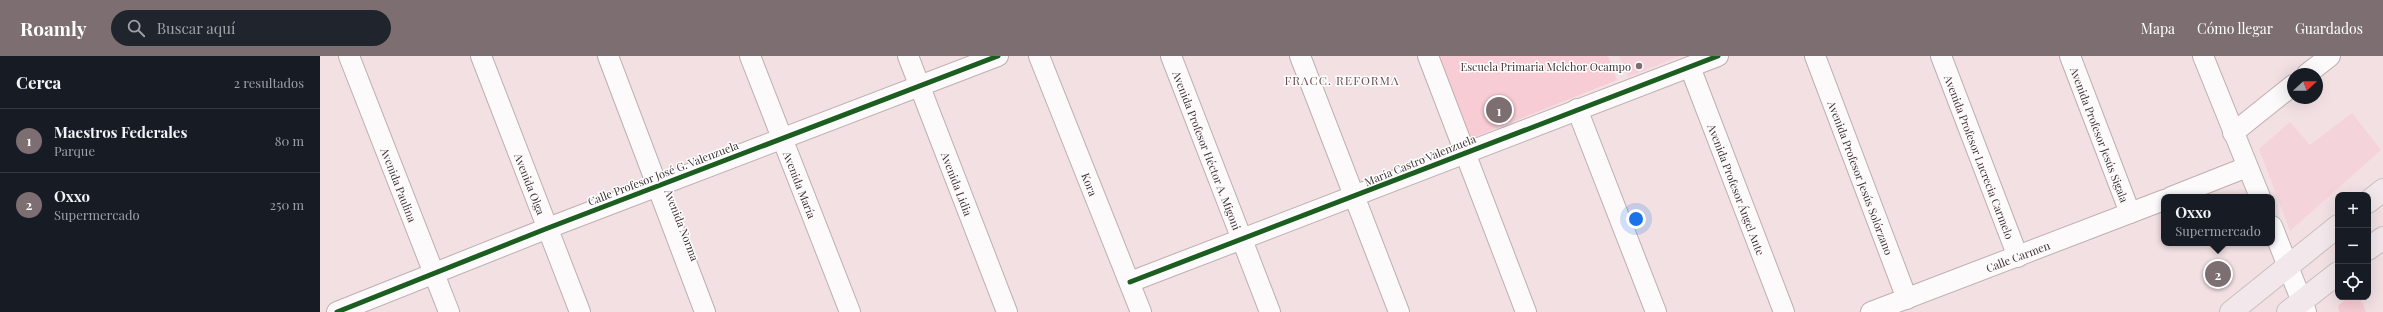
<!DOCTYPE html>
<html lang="es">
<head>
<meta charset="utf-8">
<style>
  :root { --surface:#171b24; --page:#20242c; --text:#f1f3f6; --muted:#9ea1a6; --line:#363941; --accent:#7d6e71 }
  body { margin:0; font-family:"Playfair Display",serif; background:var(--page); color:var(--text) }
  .controls { position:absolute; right:12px; bottom:12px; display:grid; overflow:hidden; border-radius:8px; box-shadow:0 4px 16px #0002 }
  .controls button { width:36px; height:36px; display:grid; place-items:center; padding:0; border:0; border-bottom:1px solid var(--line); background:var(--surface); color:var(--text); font:20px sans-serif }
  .compass { position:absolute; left:1967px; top:12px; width:36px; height:36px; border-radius:50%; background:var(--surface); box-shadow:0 4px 16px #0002; rotate:69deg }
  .you { position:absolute; left:1316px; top:163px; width:14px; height:14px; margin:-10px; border:3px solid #fff; border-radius:50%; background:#1a73e8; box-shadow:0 0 0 6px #1a73e833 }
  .badge { display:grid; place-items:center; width:26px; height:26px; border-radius:50%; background:var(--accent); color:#fff; font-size:13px; font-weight:700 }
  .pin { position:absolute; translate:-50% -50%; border:2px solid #fff; box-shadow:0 1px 4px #0006 }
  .popup { position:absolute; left:1841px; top:138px; width:114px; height:52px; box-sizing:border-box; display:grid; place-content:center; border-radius:8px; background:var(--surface); filter:drop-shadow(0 1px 3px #0005); font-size:13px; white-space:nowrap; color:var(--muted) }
  .popup b { font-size:15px; color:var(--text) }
  .popup::after { content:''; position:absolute; left:50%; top:100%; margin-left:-8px; border:8px solid transparent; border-top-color:var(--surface) }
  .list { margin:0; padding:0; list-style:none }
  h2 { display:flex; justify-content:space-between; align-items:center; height:52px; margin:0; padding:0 16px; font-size:17px }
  h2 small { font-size:13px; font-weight:400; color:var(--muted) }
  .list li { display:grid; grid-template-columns:26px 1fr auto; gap:12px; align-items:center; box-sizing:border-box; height:64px; padding:0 16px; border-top:1px solid var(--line) }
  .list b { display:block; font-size:15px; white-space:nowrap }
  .list p { margin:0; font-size:13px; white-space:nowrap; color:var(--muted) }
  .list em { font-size:13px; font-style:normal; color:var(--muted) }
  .icon { flex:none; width:22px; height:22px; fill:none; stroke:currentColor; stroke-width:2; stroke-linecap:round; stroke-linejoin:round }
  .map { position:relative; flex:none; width:2063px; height:256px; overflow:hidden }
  header { display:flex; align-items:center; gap:24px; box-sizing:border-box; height:56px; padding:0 20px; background:var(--accent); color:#fff }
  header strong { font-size:19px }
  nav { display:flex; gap:22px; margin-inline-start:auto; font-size:14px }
  .search { width:280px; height:36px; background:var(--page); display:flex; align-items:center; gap:10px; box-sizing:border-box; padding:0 14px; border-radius:22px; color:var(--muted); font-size:15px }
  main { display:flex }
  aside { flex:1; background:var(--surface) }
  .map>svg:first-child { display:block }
</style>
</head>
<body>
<header>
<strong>Roamly</strong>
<div class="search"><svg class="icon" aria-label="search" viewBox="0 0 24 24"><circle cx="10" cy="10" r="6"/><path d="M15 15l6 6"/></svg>Buscar aquí</div>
<nav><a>Mapa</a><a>Cómo llegar</a><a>Guardados</a></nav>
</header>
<main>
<aside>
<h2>Cerca<small>2 resultados</small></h2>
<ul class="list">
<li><span class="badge">1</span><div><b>Maestros Federales</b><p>Parque</p></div><em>80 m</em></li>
<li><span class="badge">2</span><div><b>Oxxo</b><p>Supermercado</p></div><em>250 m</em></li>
</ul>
</aside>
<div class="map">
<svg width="2063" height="256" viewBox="0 0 2063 256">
  <rect width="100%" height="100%" fill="#f2e0e3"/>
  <path fill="#f4d4da" d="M1299 0H1360L1308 21Z
    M2032 57 2061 94 1970 175 1939 93 1970 66 1990 89Z"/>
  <path fill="#f8ccd4" d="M1117 0H1288L1297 24 1147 84Z
    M2028 241H2040L2046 256H2019L2018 250Z"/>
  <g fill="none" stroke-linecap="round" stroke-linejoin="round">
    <g stroke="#bdafb1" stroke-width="22">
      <g id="minor">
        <path id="s1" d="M29 0 129 256"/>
        <path id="s2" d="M161 0 260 256"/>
        <path d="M288 0 385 256"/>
        <path id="s3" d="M430 0 530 256"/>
        <path id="s4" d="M588 0 687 256"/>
        <path id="s5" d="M719 0 821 256"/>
        <path id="s6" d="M851 0 950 256"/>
        <path d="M980 0 1079 256"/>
        <path d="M1108 0 1206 256"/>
        <path id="s7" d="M1495 0 1587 243"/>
        <path id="s8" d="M1621 0 1698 201"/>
        <path id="s9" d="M1750 0 1810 157"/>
        <path d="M1883 0 1940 141"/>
        <path id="s10" d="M1370 11 1464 256"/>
        <path d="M1987 18 2010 0"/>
        <path d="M1257 53 1336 256"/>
        <path d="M1913 77 1973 29"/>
        <path d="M1851 141 1927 111"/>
        <path d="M1952 170 1986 256"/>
        <path d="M810 226 1398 0"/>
        <path d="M17 256 228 172 678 0"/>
        <path id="s11" d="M1551 256 1844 144"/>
      </g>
    </g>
    <g stroke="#c8bfc1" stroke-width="24">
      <path id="major" d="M2048 146 2063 134
        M2048 193 2063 182
        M1911 256 2018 170
        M1968 256 2018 217"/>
    </g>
    <use href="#minor" stroke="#fdfafb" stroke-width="20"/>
    <use href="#major" stroke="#f2e8eb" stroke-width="22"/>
    <g stroke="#fff" stroke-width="8">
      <path id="cycleway" d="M810 226 1398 0
        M17 256 228 172 678 0"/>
    </g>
    <use href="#cycleway" stroke="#1b5e20" stroke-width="5"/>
  </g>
  <circle fill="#7d6e71" stroke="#fff" stroke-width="1.5" cx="1319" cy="10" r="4"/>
  <g text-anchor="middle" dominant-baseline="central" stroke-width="3" stroke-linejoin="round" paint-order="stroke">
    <g font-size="11" fill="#3e3134" stroke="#fff" text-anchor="end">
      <text x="1311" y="10">Escuela Primaria Melchor Ocampo</text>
    </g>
    <g font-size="11" fill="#3e3134" stroke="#fff">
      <text stroke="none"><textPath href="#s9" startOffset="84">Avenida Profesor Jesús Sigala</textPath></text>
      <text stroke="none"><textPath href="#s6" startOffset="101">Avenida Profesor Héctor A. Migoni</textPath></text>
      <text stroke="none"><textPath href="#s8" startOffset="108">Avenida Profesor Lucrecia Carmelo</textPath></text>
      <text transform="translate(1100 104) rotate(-22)">María Castro Valenzuela</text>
      <text transform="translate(343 117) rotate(-21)">Calle Profesor José G. Valenzuela</text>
      <text stroke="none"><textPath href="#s7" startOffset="130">Avenida Profesor Jesús Solórzano</textPath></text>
      <text stroke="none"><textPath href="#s1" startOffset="138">Avenida Paulina</textPath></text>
      <text stroke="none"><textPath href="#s2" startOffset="137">Avenida Olga</textPath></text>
      <text stroke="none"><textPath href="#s3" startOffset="138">Avenida María</textPath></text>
      <text stroke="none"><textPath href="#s4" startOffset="137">Avenida Lidia</textPath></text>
      <text stroke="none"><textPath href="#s5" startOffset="138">Kora</textPath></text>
      <text stroke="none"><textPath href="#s10" startOffset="131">Avenida Profesor Ángel Ante</textPath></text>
      <text transform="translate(362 169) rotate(69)">Avenida Norma</text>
      <text stroke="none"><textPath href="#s11" startOffset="157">Calle Carmen</textPath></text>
    </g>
    <g font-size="12" letter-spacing="1" fill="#694d52" stroke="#fff">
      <text x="1022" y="24">FRACC. REFORMA</text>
    </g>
  </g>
</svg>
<div class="controls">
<button>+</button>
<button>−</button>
<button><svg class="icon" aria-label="locate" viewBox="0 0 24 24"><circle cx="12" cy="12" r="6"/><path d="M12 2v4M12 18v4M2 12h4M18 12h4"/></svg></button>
</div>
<svg class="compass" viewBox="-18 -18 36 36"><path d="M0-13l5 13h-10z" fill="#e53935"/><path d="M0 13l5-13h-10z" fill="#9ea1a6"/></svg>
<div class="you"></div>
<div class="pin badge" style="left:1179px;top:54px">1</div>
<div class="pin badge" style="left:1898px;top:218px">2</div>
<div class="popup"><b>Oxxo</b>Supermercado</div>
</div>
</main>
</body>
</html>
